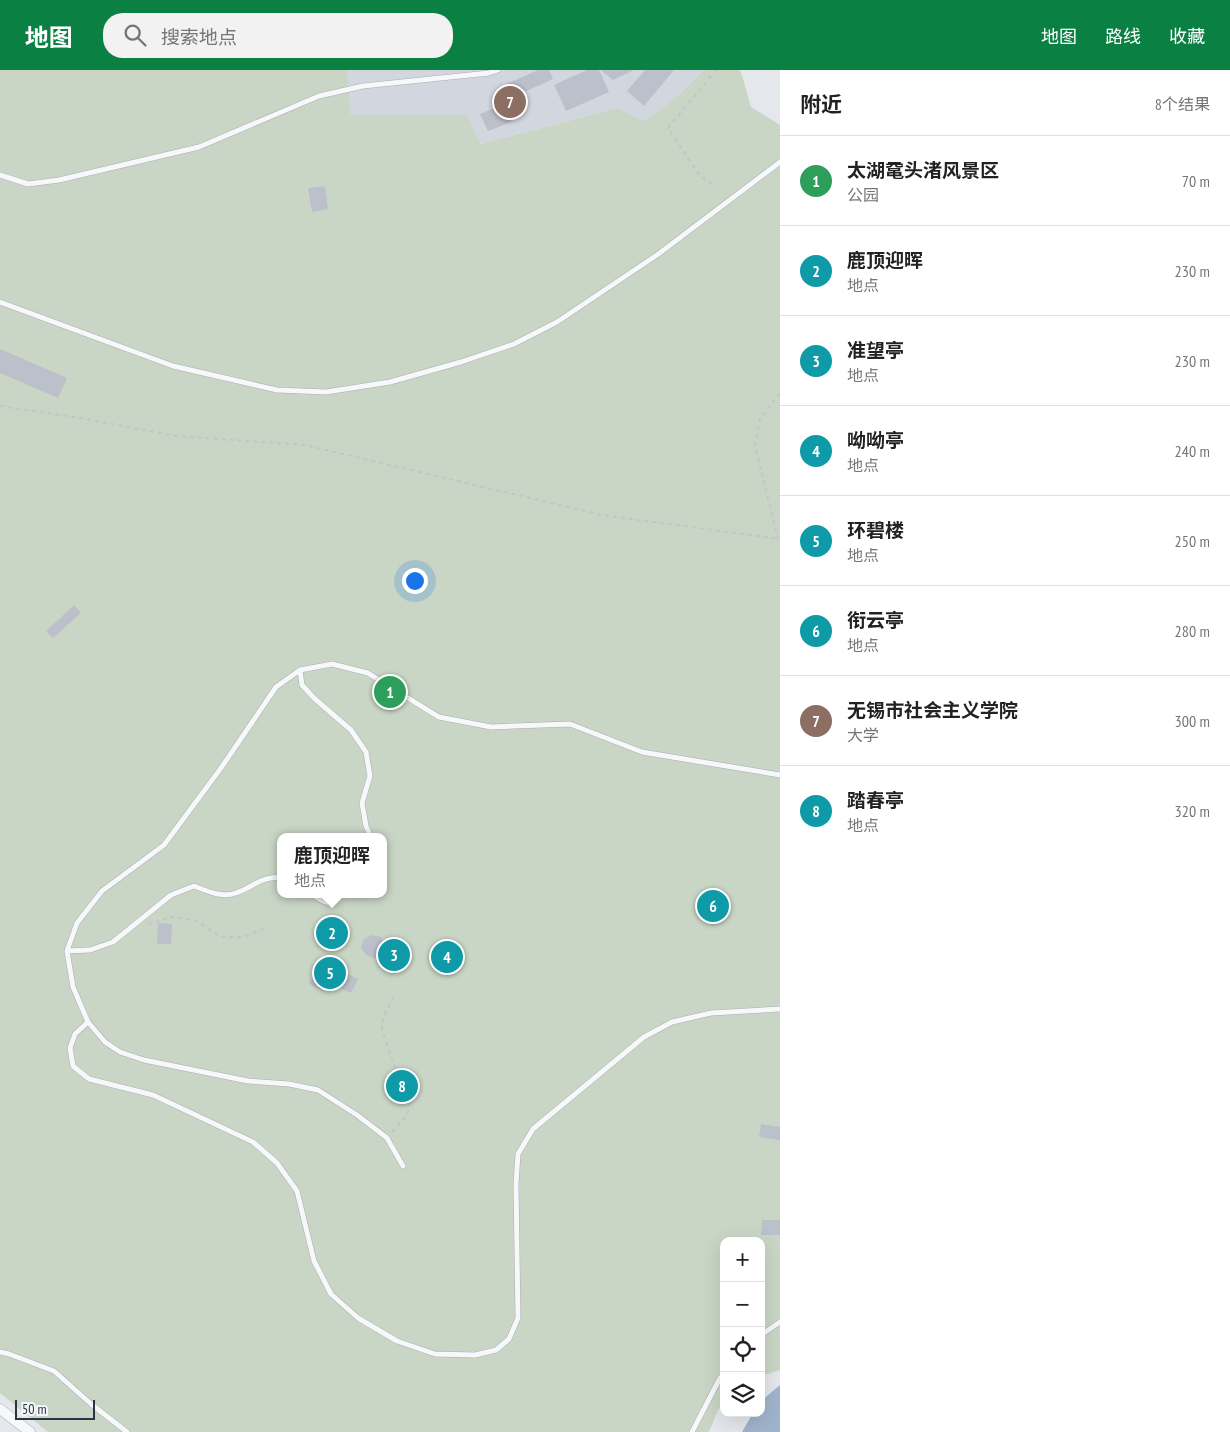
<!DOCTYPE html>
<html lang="zh">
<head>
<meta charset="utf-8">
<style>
  :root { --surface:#fff; --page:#f2f2f2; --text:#222; --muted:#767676; --line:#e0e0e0; --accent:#0b8043 }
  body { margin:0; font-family:"PT Sans Narrow","Noto Sans SC",sans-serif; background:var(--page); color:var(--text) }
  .controls { position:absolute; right:15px; bottom:15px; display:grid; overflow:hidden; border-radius:10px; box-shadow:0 5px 20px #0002 }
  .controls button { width:45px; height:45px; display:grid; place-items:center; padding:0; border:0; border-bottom:1px solid var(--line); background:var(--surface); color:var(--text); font:25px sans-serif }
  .scale { position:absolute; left:15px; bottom:12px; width:80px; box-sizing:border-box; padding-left:5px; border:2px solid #2b3445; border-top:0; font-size:14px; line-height:18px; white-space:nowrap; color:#2b3445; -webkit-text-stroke:4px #f4f6f9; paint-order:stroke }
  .you { position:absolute; left:414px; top:510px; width:18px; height:18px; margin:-12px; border:4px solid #fff; border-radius:50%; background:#1a73e8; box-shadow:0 0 0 8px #1a73e833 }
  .badge { display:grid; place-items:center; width:32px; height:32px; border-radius:50%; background:var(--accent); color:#fff; font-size:16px; font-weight:700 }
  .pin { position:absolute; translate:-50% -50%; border:2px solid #fff; box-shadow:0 1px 5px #0006 }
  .popup { position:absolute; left:277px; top:763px; width:110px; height:65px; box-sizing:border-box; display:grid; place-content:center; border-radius:10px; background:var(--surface); filter:drop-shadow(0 1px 4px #0005); font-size:16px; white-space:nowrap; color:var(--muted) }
  .popup b { font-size:19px; color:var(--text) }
  .popup::after { content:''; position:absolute; left:50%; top:100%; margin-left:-10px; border:10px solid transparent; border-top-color:var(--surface) }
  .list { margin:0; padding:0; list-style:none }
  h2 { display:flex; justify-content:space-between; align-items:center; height:65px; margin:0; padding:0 20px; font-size:21px }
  h2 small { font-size:16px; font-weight:400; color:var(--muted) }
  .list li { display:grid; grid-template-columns:32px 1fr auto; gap:15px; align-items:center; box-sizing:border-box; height:90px; padding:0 20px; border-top:1px solid var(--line) }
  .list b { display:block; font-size:19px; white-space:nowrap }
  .list p { margin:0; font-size:16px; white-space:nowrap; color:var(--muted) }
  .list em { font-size:16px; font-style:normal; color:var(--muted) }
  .icon { flex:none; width:28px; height:28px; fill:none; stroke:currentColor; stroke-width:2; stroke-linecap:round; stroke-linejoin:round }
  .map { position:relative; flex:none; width:780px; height:1362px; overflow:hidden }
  header { display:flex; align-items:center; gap:30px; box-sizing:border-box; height:70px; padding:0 25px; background:var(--accent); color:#fff }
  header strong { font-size:24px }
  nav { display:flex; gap:28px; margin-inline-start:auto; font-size:18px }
  .search { width:350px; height:45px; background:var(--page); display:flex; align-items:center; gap:12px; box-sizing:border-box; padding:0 18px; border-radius:20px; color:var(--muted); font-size:19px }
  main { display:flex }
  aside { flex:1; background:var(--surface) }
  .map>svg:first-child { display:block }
</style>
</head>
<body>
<header>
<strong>地图</strong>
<div class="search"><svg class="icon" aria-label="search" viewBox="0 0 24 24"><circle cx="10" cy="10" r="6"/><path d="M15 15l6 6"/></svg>搜索地点</div>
<nav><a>地图</a><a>路线</a><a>收藏</a></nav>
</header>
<main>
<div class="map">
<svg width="780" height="1362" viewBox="0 0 780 1362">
  <rect width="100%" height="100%" fill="#e4e7ec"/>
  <path fill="#d2d6de" d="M347 0H704L677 27 644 51 617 38 479 74 468 45H351Z"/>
  <path fill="#c9d6c5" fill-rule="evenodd" d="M0 0H347L351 45H468L480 74 617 38 644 51 677 27 704 0H740L741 2 751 37 780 55V1300L761 1306V1171H724V1335L718 1340 709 1362H48L0 1323ZM281 767H383V824H281Z"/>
  <path fill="#9fb4cc" d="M780 1315V1362H742L753 1343H761V1331Z"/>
  <path fill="#bbc0ca" d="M538 0H549L553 9 513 27 507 14Z
    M587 0H599L609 22 566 41 554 15Z
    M601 0H634L613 10Z
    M645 0H674L644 36 627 21Z
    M504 34 511 52 488 61 480 44Z
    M325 116 328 139 312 142 308 118Z
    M0 279 67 308 58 328 0 303Z
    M74 535 81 543 53 568 46 561Z
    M158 853 172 854 171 874H157Z
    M372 865 381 867 388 881 374 888 366 885 361 878 364 869Z
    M323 887 336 893 334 897 358 909 351 923 327 912 323 921 309 914Z
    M761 1054 780 1057V1070L759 1067Z
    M762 1150H780V1165H761Z"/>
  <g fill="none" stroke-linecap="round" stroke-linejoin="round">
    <g stroke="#a9aeb7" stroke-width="6">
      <path id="lane" d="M0 105 28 114 59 110 199 77 319 26 363 16 489 3 498 0
        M0 232 173 296 277 320 326 322 390 312 461 292 514 274 557 252 657 185 780 92
        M300 600 302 615 315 629 351 660 366 682 370 706 362 733 366 756 371 767
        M312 824C324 833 330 837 341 824
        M67 881 90 880 113 872 171 825 194 816C207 821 222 828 236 823 251 818 264 805 281 808
        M88 952 75 964 70 978 73 996 89 1009 153 1025 253 1072 277 1093 297 1121 314 1191 331 1224 358 1248 397 1271 435 1284 475 1285 496 1280 509 1269 518 1248 516 1114 518 1084 533 1059 644 967 672 952 711 943 780 939
        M403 1096 387 1068 357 1045 318 1020 289 1014 248 1011 144 990 120 982 105 972 88 952 73 917 67 881 77 853 102 821 164 775 221 698 276 617 300 600 332 594 368 603 439 647 491 657 570 654 642 682 780 705
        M761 1265 780 1252
        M0 1282 9 1284 54 1301 91 1334 127 1362
        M692 1362 720 1308 724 1304"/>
    </g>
    <g stroke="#a9aeb7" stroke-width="11">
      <path id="street" d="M0 1339 30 1362"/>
    </g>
    <path stroke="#c2c5cb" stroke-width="2" stroke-dasharray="4 4" stroke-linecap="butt" d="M712 114 700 106 668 58 716 0
      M0 336 80 348 176 366 305 375 602 445 780 469
      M778 469 755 375 760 349 780 323
      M148 853 152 854 170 847 195 850 221 867H243L266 858
      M392 1062 407 1045 409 1036 407 1028 396 1001 382 960 384 945 394 927"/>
    <use href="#lane" stroke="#f7f8fa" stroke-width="5"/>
    <use href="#street" stroke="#f7f8fa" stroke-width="10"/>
  </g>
</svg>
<div class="controls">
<button>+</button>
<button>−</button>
<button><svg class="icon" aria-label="locate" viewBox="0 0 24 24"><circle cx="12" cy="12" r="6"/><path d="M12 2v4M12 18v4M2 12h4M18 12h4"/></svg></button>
<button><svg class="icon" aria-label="layers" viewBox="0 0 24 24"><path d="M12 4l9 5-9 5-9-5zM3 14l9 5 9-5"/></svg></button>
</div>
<div class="scale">50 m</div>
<div class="you"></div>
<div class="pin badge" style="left:390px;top:622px;background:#2e9e5b">1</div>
<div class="pin badge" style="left:332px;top:863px;background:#0f9aa8">2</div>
<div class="popup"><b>鹿顶迎晖</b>地点</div>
<div class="pin badge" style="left:394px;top:885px;background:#0f9aa8">3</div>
<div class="pin badge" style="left:447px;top:887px;background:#0f9aa8">4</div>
<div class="pin badge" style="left:330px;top:903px;background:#0f9aa8">5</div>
<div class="pin badge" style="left:713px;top:836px;background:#0f9aa8">6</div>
<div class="pin badge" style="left:510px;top:32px;background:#8d6e63">7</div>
<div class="pin badge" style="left:402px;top:1016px;background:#0f9aa8">8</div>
</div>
<aside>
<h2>附近<small>8个结果</small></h2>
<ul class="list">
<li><span class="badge" style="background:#2e9e5b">1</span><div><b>太湖鼋头渚风景区</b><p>公园</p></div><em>70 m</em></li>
<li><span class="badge" style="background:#0f9aa8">2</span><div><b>鹿顶迎晖</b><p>地点</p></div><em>230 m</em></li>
<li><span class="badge" style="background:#0f9aa8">3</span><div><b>准望亭</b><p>地点</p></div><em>230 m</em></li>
<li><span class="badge" style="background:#0f9aa8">4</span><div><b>呦呦亭</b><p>地点</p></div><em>240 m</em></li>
<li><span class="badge" style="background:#0f9aa8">5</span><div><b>环碧楼</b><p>地点</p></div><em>250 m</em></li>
<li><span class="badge" style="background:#0f9aa8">6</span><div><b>衔云亭</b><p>地点</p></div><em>280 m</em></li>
<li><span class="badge" style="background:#8d6e63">7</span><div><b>无锡市社会主义学院</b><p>大学</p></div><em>300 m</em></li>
<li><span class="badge" style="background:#0f9aa8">8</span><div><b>踏春亭</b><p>地点</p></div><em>320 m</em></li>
</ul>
</aside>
</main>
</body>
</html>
